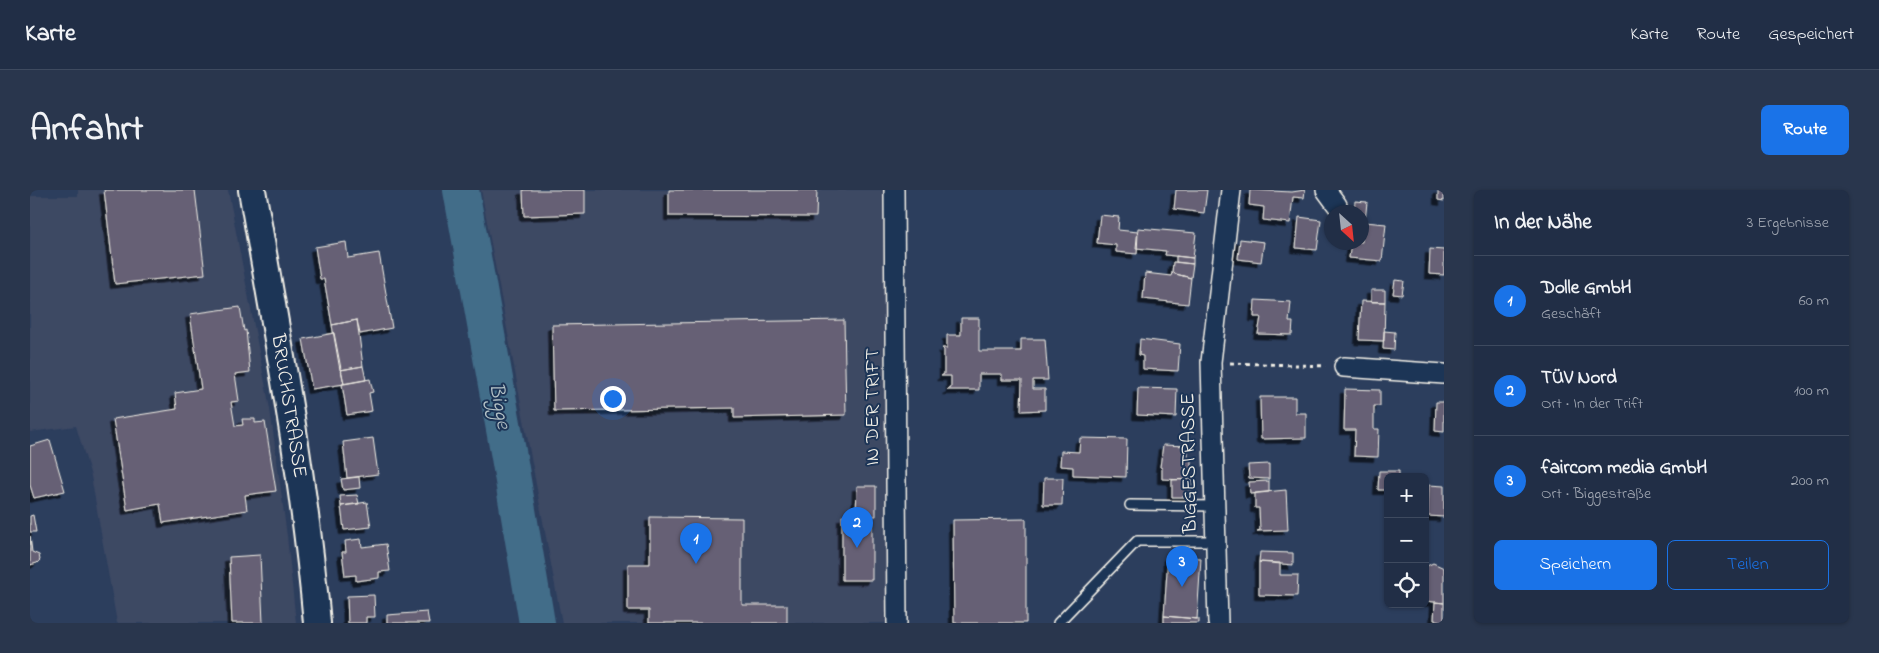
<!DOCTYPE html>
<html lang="de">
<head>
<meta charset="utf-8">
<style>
  :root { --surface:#212e46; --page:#29364d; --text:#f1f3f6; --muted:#a2a8b3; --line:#3e4a5f; --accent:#1a73e8 }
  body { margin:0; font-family:"Indie Flower",sans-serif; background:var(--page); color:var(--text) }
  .controls { position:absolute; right:15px; bottom:15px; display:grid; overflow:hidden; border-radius:8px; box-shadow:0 1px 4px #0004 }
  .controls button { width:45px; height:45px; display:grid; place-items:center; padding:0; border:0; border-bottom:1px solid var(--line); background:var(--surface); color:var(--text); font:25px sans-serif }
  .compass { position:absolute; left:1294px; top:15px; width:45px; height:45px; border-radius:50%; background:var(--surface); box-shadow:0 1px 4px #0004; rotate:153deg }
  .you { position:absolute; left:582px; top:208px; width:18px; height:18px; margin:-12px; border:4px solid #fff; border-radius:50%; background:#1a73e8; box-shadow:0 0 0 8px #1a73e833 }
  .badge { display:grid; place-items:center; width:32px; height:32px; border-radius:50%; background:var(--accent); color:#fff; font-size:16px; font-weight:700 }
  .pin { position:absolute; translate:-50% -41px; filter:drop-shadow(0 1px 2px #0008) }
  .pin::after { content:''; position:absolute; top:26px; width:18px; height:15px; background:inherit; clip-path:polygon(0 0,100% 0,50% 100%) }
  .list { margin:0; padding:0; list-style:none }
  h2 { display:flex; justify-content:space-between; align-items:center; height:65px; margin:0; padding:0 20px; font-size:21px }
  h2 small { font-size:16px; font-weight:400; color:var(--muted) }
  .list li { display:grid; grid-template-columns:32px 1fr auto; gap:15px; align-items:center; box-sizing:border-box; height:90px; padding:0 20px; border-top:1px solid var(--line) }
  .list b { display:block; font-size:19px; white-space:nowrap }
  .list p { margin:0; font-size:16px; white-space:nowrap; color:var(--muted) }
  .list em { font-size:16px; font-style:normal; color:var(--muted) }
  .actions { display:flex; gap:10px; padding:15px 20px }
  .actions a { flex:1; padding:11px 0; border:1px solid var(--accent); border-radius:8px; text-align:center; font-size:18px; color:var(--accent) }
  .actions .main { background:var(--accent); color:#fff }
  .icon { flex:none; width:28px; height:28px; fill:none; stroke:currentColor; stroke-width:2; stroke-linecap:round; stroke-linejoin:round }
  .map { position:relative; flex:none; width:1414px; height:433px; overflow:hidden; border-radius:8px }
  header { display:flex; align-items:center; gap:30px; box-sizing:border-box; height:70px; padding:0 25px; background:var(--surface); border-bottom:1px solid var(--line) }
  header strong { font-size:24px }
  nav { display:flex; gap:28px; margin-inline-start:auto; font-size:18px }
  .intro { display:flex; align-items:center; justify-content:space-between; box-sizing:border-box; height:120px; padding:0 30px }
  h1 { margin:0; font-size:35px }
  .button { padding:12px 22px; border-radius:8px; background:var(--accent); color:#fff; font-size:18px; font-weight:700 }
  main { display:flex; gap:30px; padding:0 30px }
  aside { flex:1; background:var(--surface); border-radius:8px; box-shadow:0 1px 4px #0004 }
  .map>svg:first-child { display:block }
</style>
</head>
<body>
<header>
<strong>Karte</strong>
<nav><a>Karte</a><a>Route</a><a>Gespeichert</a></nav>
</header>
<div class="intro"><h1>Anfahrt</h1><a class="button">Route</a></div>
<main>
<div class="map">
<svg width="1414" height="433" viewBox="0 0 1414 433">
  <defs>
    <filter id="shadow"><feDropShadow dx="-4.5" dy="4.5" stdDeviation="0" flood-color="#0009"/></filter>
  </defs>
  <rect width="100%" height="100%" fill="#2c3e5d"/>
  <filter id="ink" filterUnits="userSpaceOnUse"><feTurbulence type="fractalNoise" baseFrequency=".02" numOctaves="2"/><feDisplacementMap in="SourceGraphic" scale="10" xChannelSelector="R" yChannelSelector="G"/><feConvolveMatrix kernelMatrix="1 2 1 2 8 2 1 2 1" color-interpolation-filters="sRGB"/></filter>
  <g filter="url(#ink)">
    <path fill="#3d4864" d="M48 0H198L240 219 257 346 266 433H87L61 286 46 236 0 242V6H48Z
      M451 0H864L867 433H532Z"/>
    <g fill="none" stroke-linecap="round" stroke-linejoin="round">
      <path stroke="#426d89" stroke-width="36" d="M431 0 479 267 507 433"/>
    </g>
    <path fill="#666174" stroke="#f4f1e8" filter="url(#shadow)" d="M74 0H165L175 84 85 94Z
      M493 0H555V24L494 26Z
      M639 0H787L786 27 639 26Z
      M1146 0H1177L1174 23 1144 19Z
      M1220 0 1262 2 1275 0 1274 8 1263 7 1260 33 1233 30 1234 17 1219 15Z
      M1408 0H1414V11L1408 10Z
      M1325 11 1337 12 1335 32 1356 34 1352 71 1319 68 1321 52H1332V22H1324Z
      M1070 25 1089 27 1088 40 1108 42 1107 64 1086 62V55L1067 53Z
      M1269 27 1291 30 1287 60 1266 58Z
      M1108 38 1166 43 1163 68 1135 65 1136 61 1106 58Z
      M1210 49 1234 52 1231 72 1208 69Z
      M316 52 318 68 349 63 362 138 330 144 327 130 302 135 294 89H290L285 57Z
      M1400 59 1414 60V85L1399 84Z
      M1146 66 1163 68V74L1146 72Z
      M1143 72 1163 74 1161 88 1142 83Z
      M1115 83 1141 86 1142 83 1161 88 1158 114 1113 109Z
      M1365 90 1374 91 1372 105 1363 104Z
      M1341 100H1355V112H1341Z
      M1225 110 1261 112 1259 132H1263L1262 145 1228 144 1231 127H1224Z
      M1331 111 1355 112 1354 151 1329 150Z
      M210 117 214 141 216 140 220 182 205 184 209 211 201 212 205 236 213 235 212 229H225V233L235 232 246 301 215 305 217 320 133 333 130 314 97 320 83 229 147 219 145 203 171 199 160 124Z
      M931 128H949V161H991V149H1015L1018 190H1003V199H1015V220L991 221 992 190H972V184H949V200H917L921 198V186H911L914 184V160L912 158H917V145H931Z
      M327 130 333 176 310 180 302 135Z
      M814 130 816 225 704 228V218L524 221 522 135Z
      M1354 141 1365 142 1364 160 1353 159Z
      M304 143 314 194 282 199 273 149Z
      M1110 149 1150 154 1148 181 1113 179V166L1109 165Z
      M333 176 336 190 314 194 311 180Z
      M340 189 343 202 339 203 342 221 317 225 312 194Z
      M1108 198 1147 199 1146 227 1107 225Z
      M1315 199 1350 200V216H1344V239H1349L1348 267 1324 266 1325 240H1314Z
      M1230 207H1265V223H1276V248L1231 249Z
      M1406 212H1414V242L1405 241Z
      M343 248 348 284 317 288 313 252Z
      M1050 248 1097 249 1096 287 1043 285V277L1030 276 1031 261 1049 262Z
      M20 250 35 301 4 308 0 295V256Z
      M1133 255 1158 256V270H1161V279L1157 278V290L1132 289V278L1130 277Z
      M1239 274V289L1219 288 1218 275Z
      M1349 281H1369V287H1358V300H1348Z
      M329 287 330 298 313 300 311 289Z
      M1014 288H1033L1032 315H1013Z
      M1162 289 1161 307H1142V290Z
      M1239 291V302L1220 304 1219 292Z
      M1399 295 1414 296V327L1398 326Z
      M827 296H846V326H842V390H812V326H826Z
      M1256 300 1258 340 1227 341 1230 340 1229 318H1225V303Z
      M327 305 329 314 311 316 310 306Z
      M337 312 341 337 314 340 311 316Z
      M3 325 6 342H0V326Z
      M620 327 712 328V415H757V433H619V420H598V374H620Z
      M996 329V433H924L923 330Z
      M0 346 2 362 9 365 10 370 7 373 0 375Z
      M331 349 332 357 356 354 360 381 349 382V388L326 391V385L315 386 312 362H316L315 351Z
      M1230 362 1263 363V375L1229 372Z
      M230 365 233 433H202L199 367Z
      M1138 366 1171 368 1167 429 1134 426Z
      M1229 372 1250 373V385H1268L1267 406 1229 405Z
      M1403 373 1414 378V413L1395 411V377Z
      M344 405 345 427H336V433H318L317 406Z
      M1405 412 1414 413V431L1404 430Z
      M397 422 399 433H357V425Z
      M1134 426 1169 429V433H1134Z"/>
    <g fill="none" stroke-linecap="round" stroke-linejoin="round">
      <g stroke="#f4f1e8" stroke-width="12">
        <path id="service" d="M1100 315 1184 316
          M1028 433 1107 351H1185"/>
      </g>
      <g stroke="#f4f1e8" stroke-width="22">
        <path id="minor" d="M864 0 867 433
          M1296 0 1307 15
          M1314 177 1414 184
          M1188 433 1181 172 1201 0"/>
      </g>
      <g stroke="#f4f1e8" stroke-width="30">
        <path id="secondary" d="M222 0C247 144 274 287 287 433"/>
      </g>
      <path stroke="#f4f1e8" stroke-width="3" stroke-dasharray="4 4" stroke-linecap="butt" d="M1200 173 1296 176"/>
      <use href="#service" stroke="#1d3557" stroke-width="9"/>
      <use href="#minor" stroke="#1d3557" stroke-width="19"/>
      <use href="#secondary" stroke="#1d3557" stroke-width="26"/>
    </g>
  </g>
  <g text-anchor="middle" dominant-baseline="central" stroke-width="4" stroke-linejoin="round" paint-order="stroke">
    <g font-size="20" fill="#f4f1e8" stroke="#1d3557">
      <text transform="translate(258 216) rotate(81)">BRUCHSTRASSE</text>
      <text transform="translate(843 217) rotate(-90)">IN DER TRIFT</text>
      <text transform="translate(1160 273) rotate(-91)">BIGGESTRASSE</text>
    </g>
    <g font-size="21" font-style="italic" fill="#b6c3c7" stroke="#1d3557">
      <text transform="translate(469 216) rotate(80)">Bigge</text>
    </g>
  </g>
</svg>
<div class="controls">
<button>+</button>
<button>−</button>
<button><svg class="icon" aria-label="locate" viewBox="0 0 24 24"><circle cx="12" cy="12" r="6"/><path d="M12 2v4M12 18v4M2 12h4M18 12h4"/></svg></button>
</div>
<svg class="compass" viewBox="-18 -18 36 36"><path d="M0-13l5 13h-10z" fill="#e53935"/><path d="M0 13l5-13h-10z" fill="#a2a8b3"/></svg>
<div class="you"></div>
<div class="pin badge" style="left:666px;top:374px">1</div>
<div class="pin badge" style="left:827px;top:358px">2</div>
<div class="pin badge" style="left:1152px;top:397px">3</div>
</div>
<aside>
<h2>In der Nähe<small>3 Ergebnisse</small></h2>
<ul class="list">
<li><span class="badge">1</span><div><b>Dolle GmbH</b><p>Geschäft</p></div><em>60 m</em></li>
<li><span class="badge">2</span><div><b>TÜV Nord</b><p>Ort · In der Trift</p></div><em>100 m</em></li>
<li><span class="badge">3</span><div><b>faircom media GmbH</b><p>Ort · Biggestraße</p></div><em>200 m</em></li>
</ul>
<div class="actions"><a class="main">Speichern</a><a>Teilen</a></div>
</aside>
</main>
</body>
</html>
